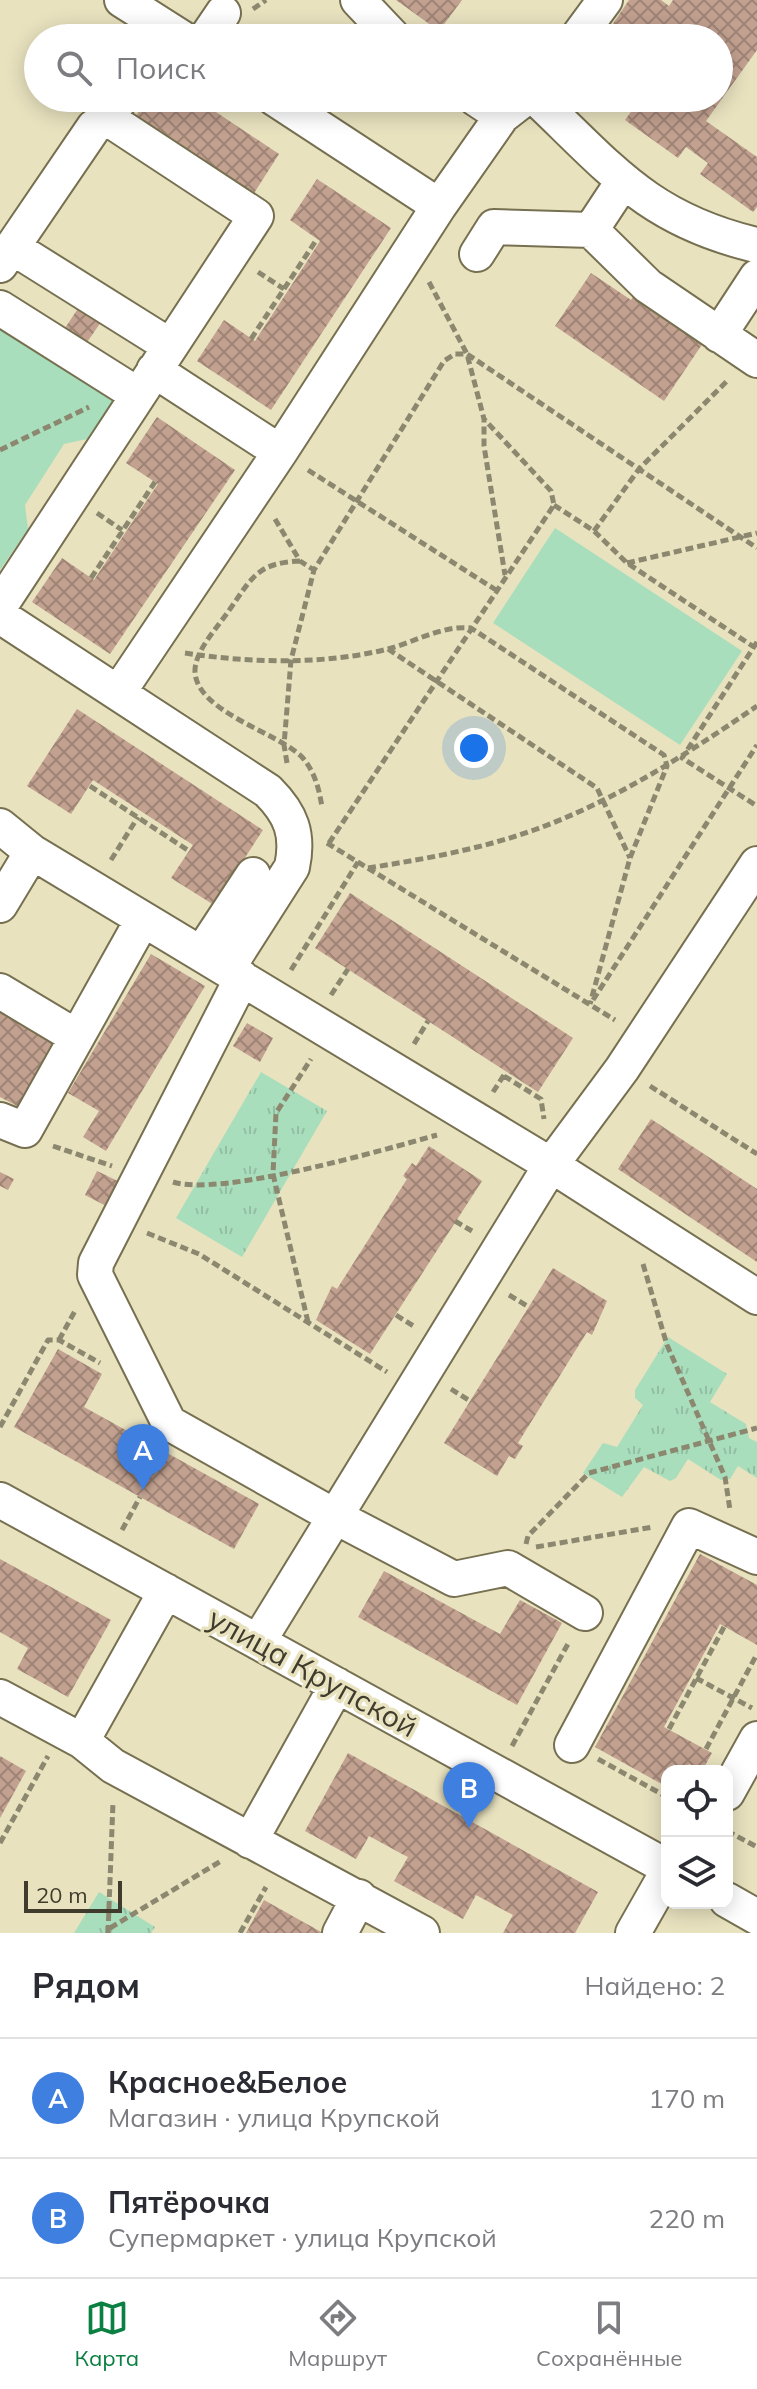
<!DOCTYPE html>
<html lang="ru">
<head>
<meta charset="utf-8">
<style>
  :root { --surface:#fff; --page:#f2f2f3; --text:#2b2b33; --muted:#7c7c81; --line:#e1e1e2; --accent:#0b8043 }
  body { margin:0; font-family:Mulish,sans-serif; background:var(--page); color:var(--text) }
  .controls { position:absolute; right:24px; bottom:24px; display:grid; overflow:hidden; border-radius:16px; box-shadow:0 4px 20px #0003 }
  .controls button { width:72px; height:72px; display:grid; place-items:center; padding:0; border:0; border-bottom:2px solid var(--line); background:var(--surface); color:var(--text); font:40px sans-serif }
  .scale { position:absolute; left:24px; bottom:20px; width:98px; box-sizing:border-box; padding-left:8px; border:4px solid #3f3c2e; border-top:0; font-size:22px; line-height:28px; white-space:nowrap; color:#3f3c2e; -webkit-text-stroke:6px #e8e2bf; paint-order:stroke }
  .you { position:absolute; left:474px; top:748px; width:28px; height:28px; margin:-20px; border:6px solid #fff; border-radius:50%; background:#1a73e8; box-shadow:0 0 0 12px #1a73e833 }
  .badge { display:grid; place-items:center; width:52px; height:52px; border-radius:50%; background:var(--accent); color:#fff; font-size:26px; font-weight:700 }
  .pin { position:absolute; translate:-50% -66px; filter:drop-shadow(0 2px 4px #0008) }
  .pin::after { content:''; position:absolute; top:42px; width:28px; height:24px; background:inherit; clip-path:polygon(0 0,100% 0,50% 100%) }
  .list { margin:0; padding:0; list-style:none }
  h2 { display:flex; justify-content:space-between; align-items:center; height:104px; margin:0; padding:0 32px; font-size:34px }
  h2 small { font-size:26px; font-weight:400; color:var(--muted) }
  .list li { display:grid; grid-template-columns:52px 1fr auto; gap:24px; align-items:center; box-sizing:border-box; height:120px; padding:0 32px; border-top:2px solid var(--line) }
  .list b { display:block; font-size:30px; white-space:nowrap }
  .list p { margin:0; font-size:26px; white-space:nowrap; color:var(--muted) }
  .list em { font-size:26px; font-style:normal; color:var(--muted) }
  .icon { flex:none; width:44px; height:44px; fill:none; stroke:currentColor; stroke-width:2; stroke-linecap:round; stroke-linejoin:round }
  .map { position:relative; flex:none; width:757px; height:1933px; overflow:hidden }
  .search { position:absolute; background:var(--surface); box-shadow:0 4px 20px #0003; left:24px; right:24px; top:24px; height:88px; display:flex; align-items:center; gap:20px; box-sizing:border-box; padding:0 28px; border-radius:44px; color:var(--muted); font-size:30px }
  .sheet { height:344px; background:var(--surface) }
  nav { display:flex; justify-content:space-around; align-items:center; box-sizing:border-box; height:112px; border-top:2px solid var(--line); background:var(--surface); font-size:22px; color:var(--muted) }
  nav a { display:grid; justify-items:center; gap:4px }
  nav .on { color:var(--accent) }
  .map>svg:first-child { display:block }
</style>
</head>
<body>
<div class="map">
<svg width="757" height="1933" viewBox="0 0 757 1933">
  <defs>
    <pattern id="park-tufts" width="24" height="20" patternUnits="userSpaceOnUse" patternTransform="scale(2)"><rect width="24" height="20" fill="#a9debc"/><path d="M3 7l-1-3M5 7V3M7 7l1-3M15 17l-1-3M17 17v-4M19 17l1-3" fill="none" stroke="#92bfa2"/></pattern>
    <pattern id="building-cross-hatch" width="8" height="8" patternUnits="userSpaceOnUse" patternTransform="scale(2)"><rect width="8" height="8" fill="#c2a190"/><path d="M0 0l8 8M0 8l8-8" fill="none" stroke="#9f8476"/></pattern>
  </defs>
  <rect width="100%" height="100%" fill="#e8e2bf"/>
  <path fill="#a9debc" d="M0 324 115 393 114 401 87 439 64 444 25 505 28 529 0 570Z
    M555 528 742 651 680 745 493 623Z"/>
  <path fill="url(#park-tufts)" d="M261 1072 327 1111 242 1257 176 1218Z
    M668 1337 727 1374 710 1402 746 1424 749 1438 757 1442V1478L738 1466 730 1479 721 1480 688 1459 676 1478 670 1481 644 1467 622 1497 583 1473 603 1443 617 1447 643 1405 635 1398V1390Z
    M99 1892 155 1927 151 1933H74Z"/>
  <path fill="url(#building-cross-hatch)" d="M396 0H462L439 31Z
    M629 0H661L669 6 673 0H757V50L706 121 757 157V207L753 212 700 174 708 163 686 147 678 158 625 120 633 109 618 98H719V38H612L606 34Z
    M148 98H195L279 154 251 198 133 120Z
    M317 179 391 228 271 410 197 361 224 320 255 341 306 263 320 241 290 220Z
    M591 273 631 300 634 295 703 343 664 401 555 326Z
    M79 307 101 322 81 351 59 337Z
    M157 417 235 470 110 654 32 602 62 558 94 580 145 503 158 484 126 463Z
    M77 709 263 830 214 905 171 878 193 845 93 780 71 814 27 786Z
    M350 893 573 1038 538 1092 315 948Z
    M151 954 205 986 106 1151 83 1137 99 1111 68 1093Z
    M0 1010 55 1040 19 1107 0 1097Z
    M247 1023 273 1038 260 1062 233 1046Z
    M651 1119 757 1189V1262L618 1169Z
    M429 1146 482 1181 370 1354 316 1320 332 1286 337 1289 407 1179 403 1176 412 1163 416 1166Z
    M97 1171 122 1183 110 1208 85 1195Z
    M0 1172 14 1179 8 1190 0 1186Z
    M553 1268 607 1301 592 1335 587 1332 518 1443 523 1446 515 1459 509 1456 497 1476 444 1443Z
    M58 1349 102 1374 84 1407 259 1504 234 1549 14 1427Z
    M700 1554 757 1585V1645L720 1624 664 1727 712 1753 702 1771 689 1764 686 1771H667V1787L595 1747Z
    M0 1559 111 1620 68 1697 17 1669 28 1648 0 1632Z
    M384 1571 500 1634 520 1600 562 1623 517 1705 358 1617Z
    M348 1753 598 1892 575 1933H503L513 1915 476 1895 463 1919 394 1881 408 1857 402 1854 369 1836 356 1859 305 1831Z
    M0 1756 26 1771 0 1818Z
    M264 1900 323 1933H246Z"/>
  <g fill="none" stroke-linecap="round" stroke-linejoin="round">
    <g stroke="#767051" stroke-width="38">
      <path id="minor" d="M122 0 182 38
        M358 0 394 38
        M206 38 223 13
        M577 38 605 0
        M274 98 439 206 502 116
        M475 98 502 116 520 102
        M536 98C611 169 647 218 752 244
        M591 230 648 286 757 360
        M12 247 170 346
        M477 254 494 227 591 230 622 183
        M0 265 94 127 107 118 121 98
        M0 308 138 395
        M719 335 757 277
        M154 370 280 452 439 206
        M0 606 256 216 107 118
        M0 616 268 791C291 814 299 834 292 867L227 969
        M118 693 280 452
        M0 826 32 852 551 1165 757 1297
        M0 905 32 852
        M201 954 253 875
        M242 978 96 1263 95 1275 169 1423 334 1516 454 1579 508 1568 585 1613
        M0 991 75 1036
        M0 1120 25 1130 143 919
        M0 1500 667 1867
        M258 1642 551 1165 622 1069 757 864
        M0 1697 82 1741 113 1766 422 1933
        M82 1741 166 1591
        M572 1745 689 1526 757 1557
        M727 1793 757 1739
        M250 1841 337 1685
        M727 1900 757 1917
        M340 1933 359 1897
        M633 1933 667 1873"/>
    </g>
    <path stroke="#8c8870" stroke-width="5" stroke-dasharray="8 4" stroke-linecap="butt" d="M253 9 266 0
      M258 272 284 289
      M429 282 467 354 484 419V446L505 575
      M251 339 317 239
      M0 450 89 407
      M308 470 496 590
      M554 505 594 531 627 563 754 647
      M97 513 122 530
      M275 519 300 561 314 570
      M594 531 639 469 728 380
      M300 561C258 563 253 576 230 609 219 626 194 651 195 672 197 712 277 732 302 757 315 772 319 789 322 807
      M627 563 757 533
      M91 578 155 482
      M757 642 682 758 757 806
      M388 649 597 788 630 858
      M185 653C250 663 324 665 388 649 415 642 442 625 471 628L664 755 667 766 630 858 590 1004
      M287 763 284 745 291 660 314 570 444 361 455 354H467L757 548
      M90 786 189 851
      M327 843 615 1020
      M329 843 554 505 551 491 484 419
      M111 860 138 817
      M368 868C425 859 481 849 534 830 615 801 687 754 757 706
      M291 970 358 862
      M331 995 348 969
      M593 1000 757 745
      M414 1044 428 1021
      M504 1076 541 1099 544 1119
      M650 1086 757 1154
      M493 1092 506 1072
      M53 1146 112 1166
      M173 1182C221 1197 383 1150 437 1135
      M455 1221 472 1231
      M147 1233 199 1254 387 1372
      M643 1264 667 1345 725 1477 730 1510
      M509 1295 529 1307
      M396 1315 415 1327
      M308 1322 273 1174 276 1113 311 1059
      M59 1340 76 1309
      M451 1389 470 1401
      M0 1427 48 1340H59L100 1363
      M122 1530 140 1497
      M526 1544 528 1536 589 1473 757 1428
      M536 1547 653 1527
      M696 1678 752 1708
      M669 1729 724 1627
      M512 1746 569 1642
      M706 1749 757 1654
      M598 1759 667 1797
      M694 1771 696 1767
      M727 1831 757 1847
      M0 1843 48 1756
      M110 1928 221 1861
      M108 1933 113 1802
      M240 1933 266 1887"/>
    <use href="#minor" stroke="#fff" stroke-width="34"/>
  </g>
  <g text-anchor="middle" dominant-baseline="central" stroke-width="7" stroke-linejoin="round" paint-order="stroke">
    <g font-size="30" fill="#3f3c2e" stroke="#e8e2bf">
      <text transform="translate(313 1672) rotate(29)">улица Крупской</text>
    </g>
  </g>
</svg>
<div class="controls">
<button><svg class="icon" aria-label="locate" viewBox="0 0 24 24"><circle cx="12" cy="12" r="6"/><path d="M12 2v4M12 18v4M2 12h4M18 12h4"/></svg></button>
<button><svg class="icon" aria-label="layers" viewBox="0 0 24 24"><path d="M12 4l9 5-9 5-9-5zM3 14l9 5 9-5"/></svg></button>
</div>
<div class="scale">20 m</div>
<div class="you"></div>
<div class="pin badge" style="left:143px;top:1490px;background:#3f7fe0">A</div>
<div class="pin badge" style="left:469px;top:1828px;background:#3f7fe0">B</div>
<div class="search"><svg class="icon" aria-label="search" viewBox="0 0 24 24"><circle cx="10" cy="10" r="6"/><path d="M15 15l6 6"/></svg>Поиск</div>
</div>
<section class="sheet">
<h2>Рядом<small>Найдено: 2</small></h2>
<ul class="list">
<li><span class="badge" style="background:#3f7fe0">A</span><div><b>Красное&amp;Белое</b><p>Магазин · улица Крупской</p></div><em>170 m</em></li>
<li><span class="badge" style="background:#3f7fe0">B</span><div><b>Пятёрочка</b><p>Супермаркет · улица Крупской</p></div><em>220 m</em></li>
</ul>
</section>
<nav>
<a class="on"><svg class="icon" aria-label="map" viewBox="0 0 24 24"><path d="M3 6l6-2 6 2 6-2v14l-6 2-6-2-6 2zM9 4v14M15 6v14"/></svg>Карта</a>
<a><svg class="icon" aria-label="directions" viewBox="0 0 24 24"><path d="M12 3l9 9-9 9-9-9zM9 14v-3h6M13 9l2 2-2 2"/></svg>Маршрут</a>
<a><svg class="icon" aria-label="saved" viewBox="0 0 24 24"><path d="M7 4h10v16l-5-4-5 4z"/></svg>Сохранённые</a>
</nav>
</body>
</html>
